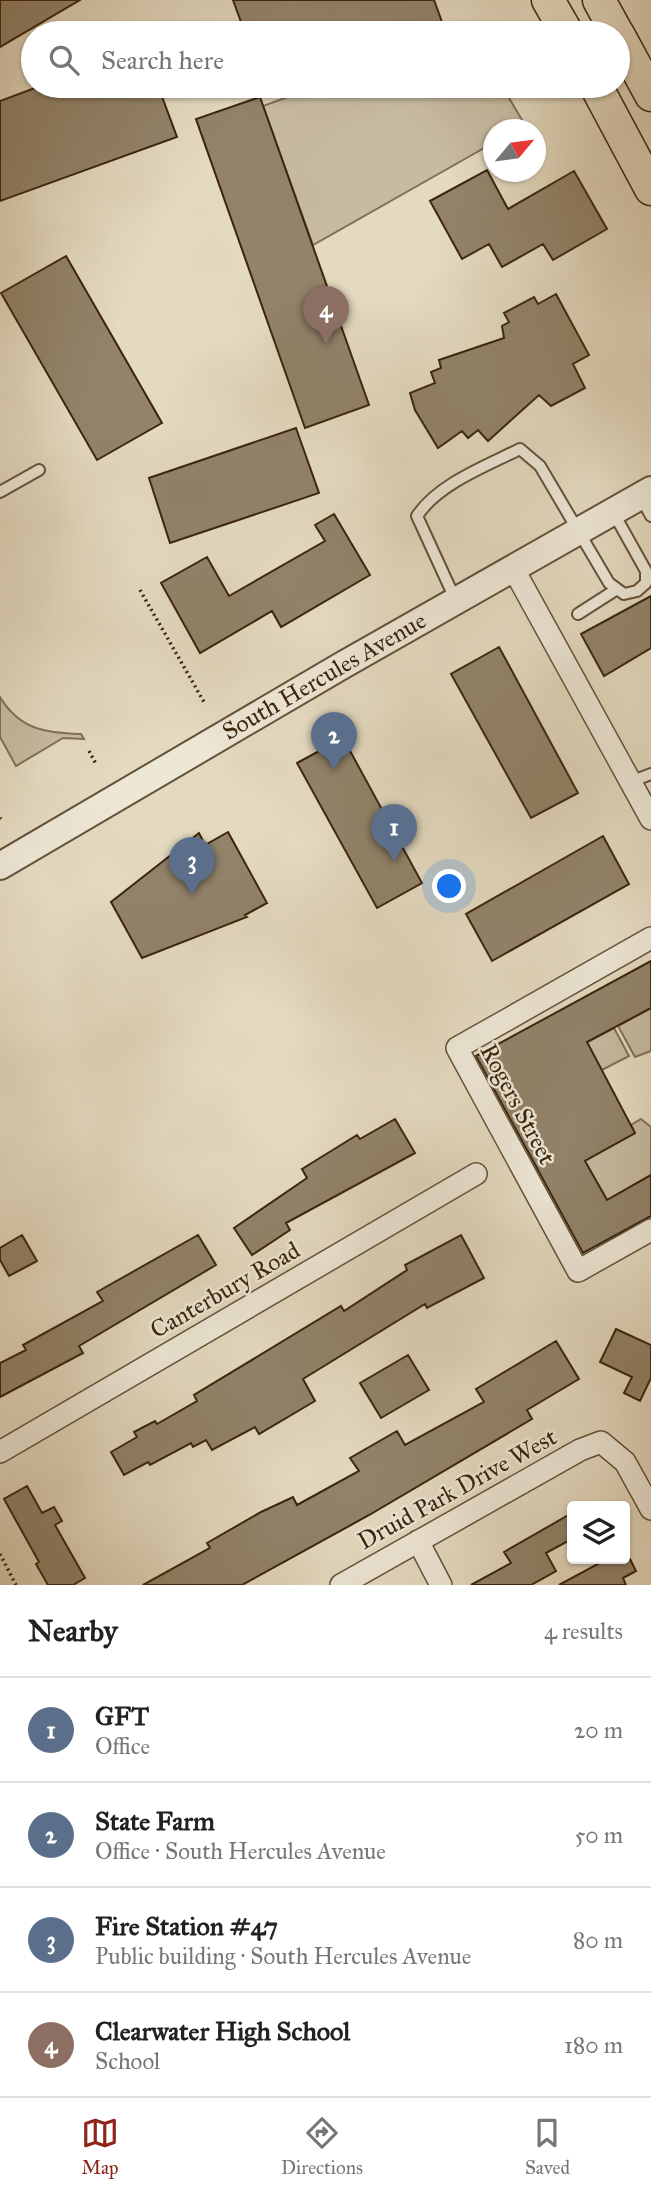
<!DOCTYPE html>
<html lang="en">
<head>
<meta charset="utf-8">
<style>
  :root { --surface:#fff; --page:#f2f2f2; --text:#222; --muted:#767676; --line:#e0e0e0; --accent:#8f2418 }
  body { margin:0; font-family:"IM FELL Great Primer",serif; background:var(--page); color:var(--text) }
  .controls { position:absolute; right:21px; bottom:21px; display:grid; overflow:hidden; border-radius:7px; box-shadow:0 2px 5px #0004 }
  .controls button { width:63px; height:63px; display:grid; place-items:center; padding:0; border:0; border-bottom:2px solid var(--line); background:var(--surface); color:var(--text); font:35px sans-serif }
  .compass { position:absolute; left:483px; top:119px; width:63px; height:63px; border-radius:50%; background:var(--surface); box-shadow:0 2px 5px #0004; rotate:61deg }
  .you { position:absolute; left:450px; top:887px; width:24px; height:24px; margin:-18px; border:5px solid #fff; border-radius:50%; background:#1a73e8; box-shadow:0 0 0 10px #1a73e833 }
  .badge { display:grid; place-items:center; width:46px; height:46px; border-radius:50%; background:var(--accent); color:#fff; font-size:23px; font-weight:700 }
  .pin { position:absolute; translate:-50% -58px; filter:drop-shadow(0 2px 4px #0008) }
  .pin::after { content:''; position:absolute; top:37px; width:24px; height:21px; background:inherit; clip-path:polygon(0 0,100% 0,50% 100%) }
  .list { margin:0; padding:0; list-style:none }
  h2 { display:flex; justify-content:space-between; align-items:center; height:91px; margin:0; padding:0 28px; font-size:30px }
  h2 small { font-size:23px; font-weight:400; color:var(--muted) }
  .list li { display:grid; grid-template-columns:46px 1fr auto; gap:21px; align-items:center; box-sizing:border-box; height:105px; padding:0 28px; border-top:2px solid var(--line) }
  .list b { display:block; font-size:26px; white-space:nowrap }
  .list p { margin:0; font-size:23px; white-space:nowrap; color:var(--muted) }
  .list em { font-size:23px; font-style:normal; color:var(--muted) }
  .icon { flex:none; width:38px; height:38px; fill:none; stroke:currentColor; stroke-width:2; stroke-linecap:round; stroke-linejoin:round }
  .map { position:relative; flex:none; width:651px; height:1585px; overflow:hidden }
  .search { position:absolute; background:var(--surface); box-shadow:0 2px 5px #0004; left:21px; right:21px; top:21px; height:77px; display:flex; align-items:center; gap:18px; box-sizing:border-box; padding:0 24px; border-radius:38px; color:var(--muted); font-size:26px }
  .sheet { height:511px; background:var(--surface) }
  nav { display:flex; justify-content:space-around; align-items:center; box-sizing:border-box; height:98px; border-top:2px solid var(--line); background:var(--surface); font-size:19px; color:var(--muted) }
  nav a { display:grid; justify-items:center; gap:4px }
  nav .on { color:var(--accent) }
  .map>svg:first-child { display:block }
</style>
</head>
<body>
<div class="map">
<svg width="651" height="1585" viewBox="0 0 651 1585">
  <rect width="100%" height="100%" fill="#e4dac0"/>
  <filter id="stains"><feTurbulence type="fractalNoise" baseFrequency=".00286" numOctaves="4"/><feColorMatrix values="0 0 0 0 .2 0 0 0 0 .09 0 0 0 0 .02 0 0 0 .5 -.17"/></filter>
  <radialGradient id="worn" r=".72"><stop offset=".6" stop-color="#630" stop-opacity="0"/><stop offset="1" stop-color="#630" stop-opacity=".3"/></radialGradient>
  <path fill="#c7bba2" stroke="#807058" stroke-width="2" d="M467 22 473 33H436Z
    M303 86H502L525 125 517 129 494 130 493 143 313 245 263 106 304 91Z
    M0 697C20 730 46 733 81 734L84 739 63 738 16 766 0 737Z
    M651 1008V1051L635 1057 618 1026Z
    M614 1028 629 1056 602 1070 536 1069Z
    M641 1119 651 1127V1175L607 1200 598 1184 591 1187 578 1162 635 1133 631 1125Z"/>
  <path fill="#92836a" stroke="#3a250d" stroke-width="2" d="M0 0H80L0 47Z
    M233 0H434L446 33H245Z
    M40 86H158L177 137 0 201V101Z
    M260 97 369 405 305 428 196 119Z
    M487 170 508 209 574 171 607 229 553 260 543 244 502 267 489 244 462 259 430 201Z
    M66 256 162 423 97 460 1 293Z
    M556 294 589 355 573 364 585 388 551 406 539 395 488 441 478 430 468 438 462 431 438 448 415 410 410 393 435 383 431 372 441 368 439 360 504 338 502 326 509 322 504 313 534 297 538 304Z
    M296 428 319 493 170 543 149 478Z
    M334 514 370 575 281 627 272 611 200 653 161 583 207 557 229 596 325 541 315 525Z
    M651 596V648L604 676 581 634Z
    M499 647 578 793 531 818 451 674Z
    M343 738 422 883 377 908 297 763Z
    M228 832 267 903 245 915 247 917 142 958 111 902 199 833 205 845Z
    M603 836 629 884 492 961 466 914Z
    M651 961V1008L587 1042 635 1133 585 1161 607 1200 651 1175V1216L583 1253 476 1056Z
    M395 1119 415 1153 286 1223 290 1230 252 1255 234 1228 307 1178 302 1169 357 1135 360 1139Z
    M22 1235 37 1261 9 1276 0 1260V1248Z
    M198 1235 216 1265 79 1346 83 1353 0 1397V1363L26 1350 23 1345 103 1301 97 1292Z
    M461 1235 484 1278 427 1308 425 1304 303 1379 315 1401 259 1434 255 1427 212 1450 206 1440 193 1447 191 1443 150 1465 148 1462 124 1475 111 1452 137 1437 134 1432 155 1421 157 1424 197 1401 194 1395 341 1306 344 1311 407 1270 405 1265Z
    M616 1329 651 1345V1378L640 1401 624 1393 632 1377 600 1362Z
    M556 1341 579 1379 527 1410 532 1419 371 1514 242 1585H143L210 1548 207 1543 261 1512 293 1497 297 1505 359 1471 350 1458 397 1431 405 1445 484 1402 476 1389Z
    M408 1355 429 1390 381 1418 360 1383Z
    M27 1486 42 1513 54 1507 62 1521 55 1525 85 1578 73 1585H48L36 1564 39 1562 4 1499Z
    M572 1513V1539L546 1553 556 1571 531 1585H471L511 1563 504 1552Z
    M607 1559H630L636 1571 623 1578 626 1585H559Z"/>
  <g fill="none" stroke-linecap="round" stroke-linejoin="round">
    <g stroke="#64523a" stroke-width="14">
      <path id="service" d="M0 492 39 470
        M640 496 651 516
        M456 601 417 516C438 484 486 466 520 449L540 466 609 583 624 594 637 591 646 583V571L613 512
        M578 614 617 589
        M630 782 651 774"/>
    </g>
    <g stroke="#64523a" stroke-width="24">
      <path id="minor" d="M513 568 651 819
        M651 938 457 1048 578 1271 651 1230
        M0 1452 476 1174
        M418 1541 441 1585
        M341 1585 580 1450 601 1442 625 1462 651 1509"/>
    </g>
    <g stroke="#64523a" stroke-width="30">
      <path id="tertiary" d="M0 866 343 665 651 490"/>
    </g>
    <g stroke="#3a250d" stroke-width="35">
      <path id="primary" d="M548 0 567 33
        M599 0 617 33
        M618 34 651 95
        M596 86 651 189"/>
    </g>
    <path stroke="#3a250d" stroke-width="3.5" stroke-dasharray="2 3.5" stroke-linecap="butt" d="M140 590 204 702
      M89 751 96 764
      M0 818 1 819
      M0 1554 16 1585"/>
    <use href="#service" stroke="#ede7d6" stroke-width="10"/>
    <use href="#minor" stroke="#ede7d6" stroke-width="21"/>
    <use href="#tertiary" stroke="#ede7d6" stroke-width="26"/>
    <use href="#primary" stroke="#e4dac0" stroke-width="32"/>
  </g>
  <g text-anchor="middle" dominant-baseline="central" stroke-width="5" stroke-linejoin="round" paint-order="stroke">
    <g font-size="24" fill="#3a250d" stroke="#ede7d6">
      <text transform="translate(324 676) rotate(-30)">South Hercules Avenue</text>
      <text transform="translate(518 1104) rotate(62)">Rogers Street</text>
      <text transform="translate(225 1290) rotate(-30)">Canterbury Road</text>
      <text transform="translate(457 1489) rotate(-29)">Druid Park Drive West</text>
    </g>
  </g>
  <rect width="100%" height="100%" filter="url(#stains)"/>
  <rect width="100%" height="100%" fill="url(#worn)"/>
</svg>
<div class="controls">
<button><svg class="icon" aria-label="layers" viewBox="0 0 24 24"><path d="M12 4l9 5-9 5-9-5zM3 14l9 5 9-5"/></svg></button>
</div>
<svg class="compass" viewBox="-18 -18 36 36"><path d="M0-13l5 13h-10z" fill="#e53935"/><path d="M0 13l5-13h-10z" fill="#767676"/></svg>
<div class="you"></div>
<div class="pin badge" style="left:394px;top:862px;background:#5c6f8a">1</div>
<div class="pin badge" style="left:334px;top:770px;background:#5c6f8a">2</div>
<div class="pin badge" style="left:192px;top:895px;background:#5c6f8a">3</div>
<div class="pin badge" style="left:326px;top:344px;background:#8d6e63">4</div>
<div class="search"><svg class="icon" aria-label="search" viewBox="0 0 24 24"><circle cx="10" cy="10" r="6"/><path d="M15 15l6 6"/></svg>Search here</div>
</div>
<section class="sheet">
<h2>Nearby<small>4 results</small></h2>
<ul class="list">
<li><span class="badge" style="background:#5c6f8a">1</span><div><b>GFT</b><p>Office</p></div><em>20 m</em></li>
<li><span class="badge" style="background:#5c6f8a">2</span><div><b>State Farm</b><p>Office · South Hercules Avenue</p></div><em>50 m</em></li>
<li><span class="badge" style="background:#5c6f8a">3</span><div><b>Fire Station #47</b><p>Public building · South Hercules Avenue</p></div><em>80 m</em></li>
<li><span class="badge" style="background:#8d6e63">4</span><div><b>Clearwater High School</b><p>School</p></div><em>180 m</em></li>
</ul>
</section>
<nav>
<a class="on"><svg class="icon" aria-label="map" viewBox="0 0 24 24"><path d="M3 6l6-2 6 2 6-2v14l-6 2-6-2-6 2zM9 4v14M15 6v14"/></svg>Map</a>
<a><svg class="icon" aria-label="directions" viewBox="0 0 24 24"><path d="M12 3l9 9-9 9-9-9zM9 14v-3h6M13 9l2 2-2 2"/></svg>Directions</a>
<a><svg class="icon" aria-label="saved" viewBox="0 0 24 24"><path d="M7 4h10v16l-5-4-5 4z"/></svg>Saved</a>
</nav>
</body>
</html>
